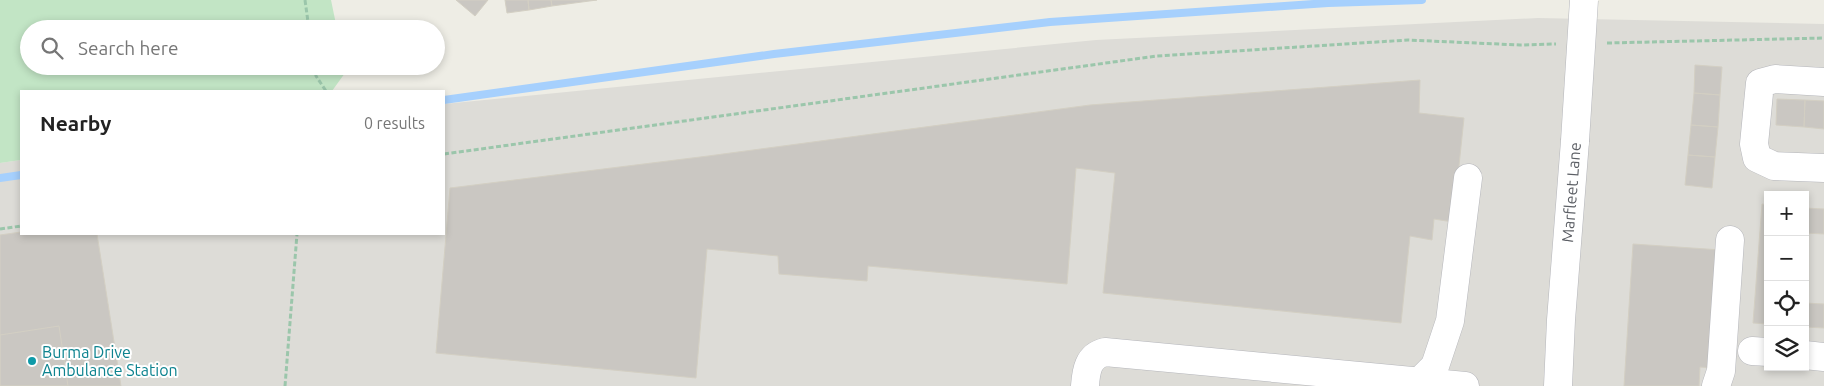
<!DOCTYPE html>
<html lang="en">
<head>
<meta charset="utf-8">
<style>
  :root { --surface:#fff; --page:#f2f2f2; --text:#222; --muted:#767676; --line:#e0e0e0 }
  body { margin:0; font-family:Ubuntu,sans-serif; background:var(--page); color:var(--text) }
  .controls { position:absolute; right:15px; bottom:15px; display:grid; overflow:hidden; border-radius:0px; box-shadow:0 2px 8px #0003 }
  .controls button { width:45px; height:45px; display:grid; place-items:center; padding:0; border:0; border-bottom:1px solid var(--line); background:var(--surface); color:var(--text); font:25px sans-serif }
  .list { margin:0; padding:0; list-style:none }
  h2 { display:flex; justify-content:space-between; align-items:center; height:65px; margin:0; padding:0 20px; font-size:21px }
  h2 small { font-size:16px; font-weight:400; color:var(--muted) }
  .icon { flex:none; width:28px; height:28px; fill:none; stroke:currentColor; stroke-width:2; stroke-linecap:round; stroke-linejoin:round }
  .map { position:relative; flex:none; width:1824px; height:386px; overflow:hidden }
  .search { position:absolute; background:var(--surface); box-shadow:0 2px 8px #0003; left:20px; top:20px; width:425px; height:55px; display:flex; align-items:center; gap:12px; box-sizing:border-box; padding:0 18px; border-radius:28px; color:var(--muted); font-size:19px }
  .panel { position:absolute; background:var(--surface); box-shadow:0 2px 8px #0003; left:20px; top:90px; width:425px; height:145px; border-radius:0px }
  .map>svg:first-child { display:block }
</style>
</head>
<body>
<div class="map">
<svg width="1824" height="386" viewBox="0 0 1824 386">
  <rect width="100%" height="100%" fill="#eeede5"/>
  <path fill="#dddcd7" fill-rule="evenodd" d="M1538 18 1824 24V386H0V163L21 160V234H444V104L1096 40ZM1768 195H1805V367H1768Z"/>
  <path fill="#c2e5c5" d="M0 0H331L337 29H29V66H344L345 73 332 91H21V160L0 163Z"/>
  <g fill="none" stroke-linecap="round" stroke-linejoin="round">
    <path stroke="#a6d0fd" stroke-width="8" d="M444 100 774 54 1050 22 1328 3 1422 0
      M0 178 21 175"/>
  </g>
  <path fill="#cac7c2" stroke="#d3cfc3" d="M456 0H488L475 16Z
    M505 0H528L529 10 507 13Z
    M528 0H551L552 6 529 10Z
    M551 0H597L552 6Z
    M1695 65 1722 67 1720 95 1694 93Z
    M1420 80 1419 113 1464 118 1453 222 1434 219 1432 240 1410 236 1401 323 1103 293 1115 173 1076 168 1067 284 868 266 867 281 779 274 778 256 707 249 696 378 436 353 450 188 708 156 1090 105Z
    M1694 93 1720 95 1718 127 1691 125Z
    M1777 99 1805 100 1804 127 1776 125Z
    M1805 100 1824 101V129L1804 127Z
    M1691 125 1718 127 1715 157 1688 155Z
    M1688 155 1715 157 1712 188 1685 185Z
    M1762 204 1768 205V324L1753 323Z
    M1805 208 1824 209V234L1805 233Z
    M21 232V234H97L121 386H0V235Z
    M1633 244 1721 250 1714 368 1700 367 1699 386H1624Z
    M1805 303 1824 304V328L1805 327Z
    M59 326 68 386H0V335Z"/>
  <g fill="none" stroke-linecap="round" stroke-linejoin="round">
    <g stroke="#b5b6bb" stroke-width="29">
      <g id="minor">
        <path d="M1824 82 1775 79 1760 83 1754 144 1757 158 1774 166 1824 168"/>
        <path d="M1752 351 1768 352"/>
        <path d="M1805 355 1824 357"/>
        <path d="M1420 381 1435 366 1450 321 1468 178"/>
        <path d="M1085 386C1086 371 1088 356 1105 352L1465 386"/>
        <path id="s1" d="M1558 386 1561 320 1575 141"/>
        <path d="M1716 386 1721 371 1730 240"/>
      </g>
    </g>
    <path stroke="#9bc6ab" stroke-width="3" stroke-dasharray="5 2.5" stroke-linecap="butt" d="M305 0 309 29
      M1607 43 1824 38
      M315 66 316 76 326 91
      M444 154 1157 56 1408 40 1520 45 1556 44
      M0 229 21 226
      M285 386 297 234"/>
    <use href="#minor" stroke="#fff" stroke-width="28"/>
    <g stroke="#b5b6bb" stroke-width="29" stroke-linecap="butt">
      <path id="minor-bridge" d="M1575 141 1584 0"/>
    </g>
    <use href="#minor-bridge" stroke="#fff" stroke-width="28"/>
  </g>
  <circle fill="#0f9aa8" stroke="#fff" stroke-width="2" cx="32" cy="361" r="5"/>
  <g text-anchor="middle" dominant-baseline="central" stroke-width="4" stroke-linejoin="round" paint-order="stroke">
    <g font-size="16" fill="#5c5f65" stroke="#fff">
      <text stroke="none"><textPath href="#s1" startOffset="194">Marfleet Lane</textPath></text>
    </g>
    <g font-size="16" fill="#0d838f" stroke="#fff" text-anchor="start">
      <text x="42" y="352">Burma Drive<tspan x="42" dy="18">Ambulance Station</tspan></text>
    </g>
  </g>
</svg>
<div class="controls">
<button>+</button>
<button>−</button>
<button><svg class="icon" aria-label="locate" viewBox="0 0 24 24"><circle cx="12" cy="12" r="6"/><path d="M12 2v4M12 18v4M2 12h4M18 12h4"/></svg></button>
<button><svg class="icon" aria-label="layers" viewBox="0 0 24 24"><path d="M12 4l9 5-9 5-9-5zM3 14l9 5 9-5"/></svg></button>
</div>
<div class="search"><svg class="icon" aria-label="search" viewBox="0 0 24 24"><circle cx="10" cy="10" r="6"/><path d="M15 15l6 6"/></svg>Search here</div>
<section class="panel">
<h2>Nearby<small>0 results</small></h2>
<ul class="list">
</ul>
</section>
</div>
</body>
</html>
